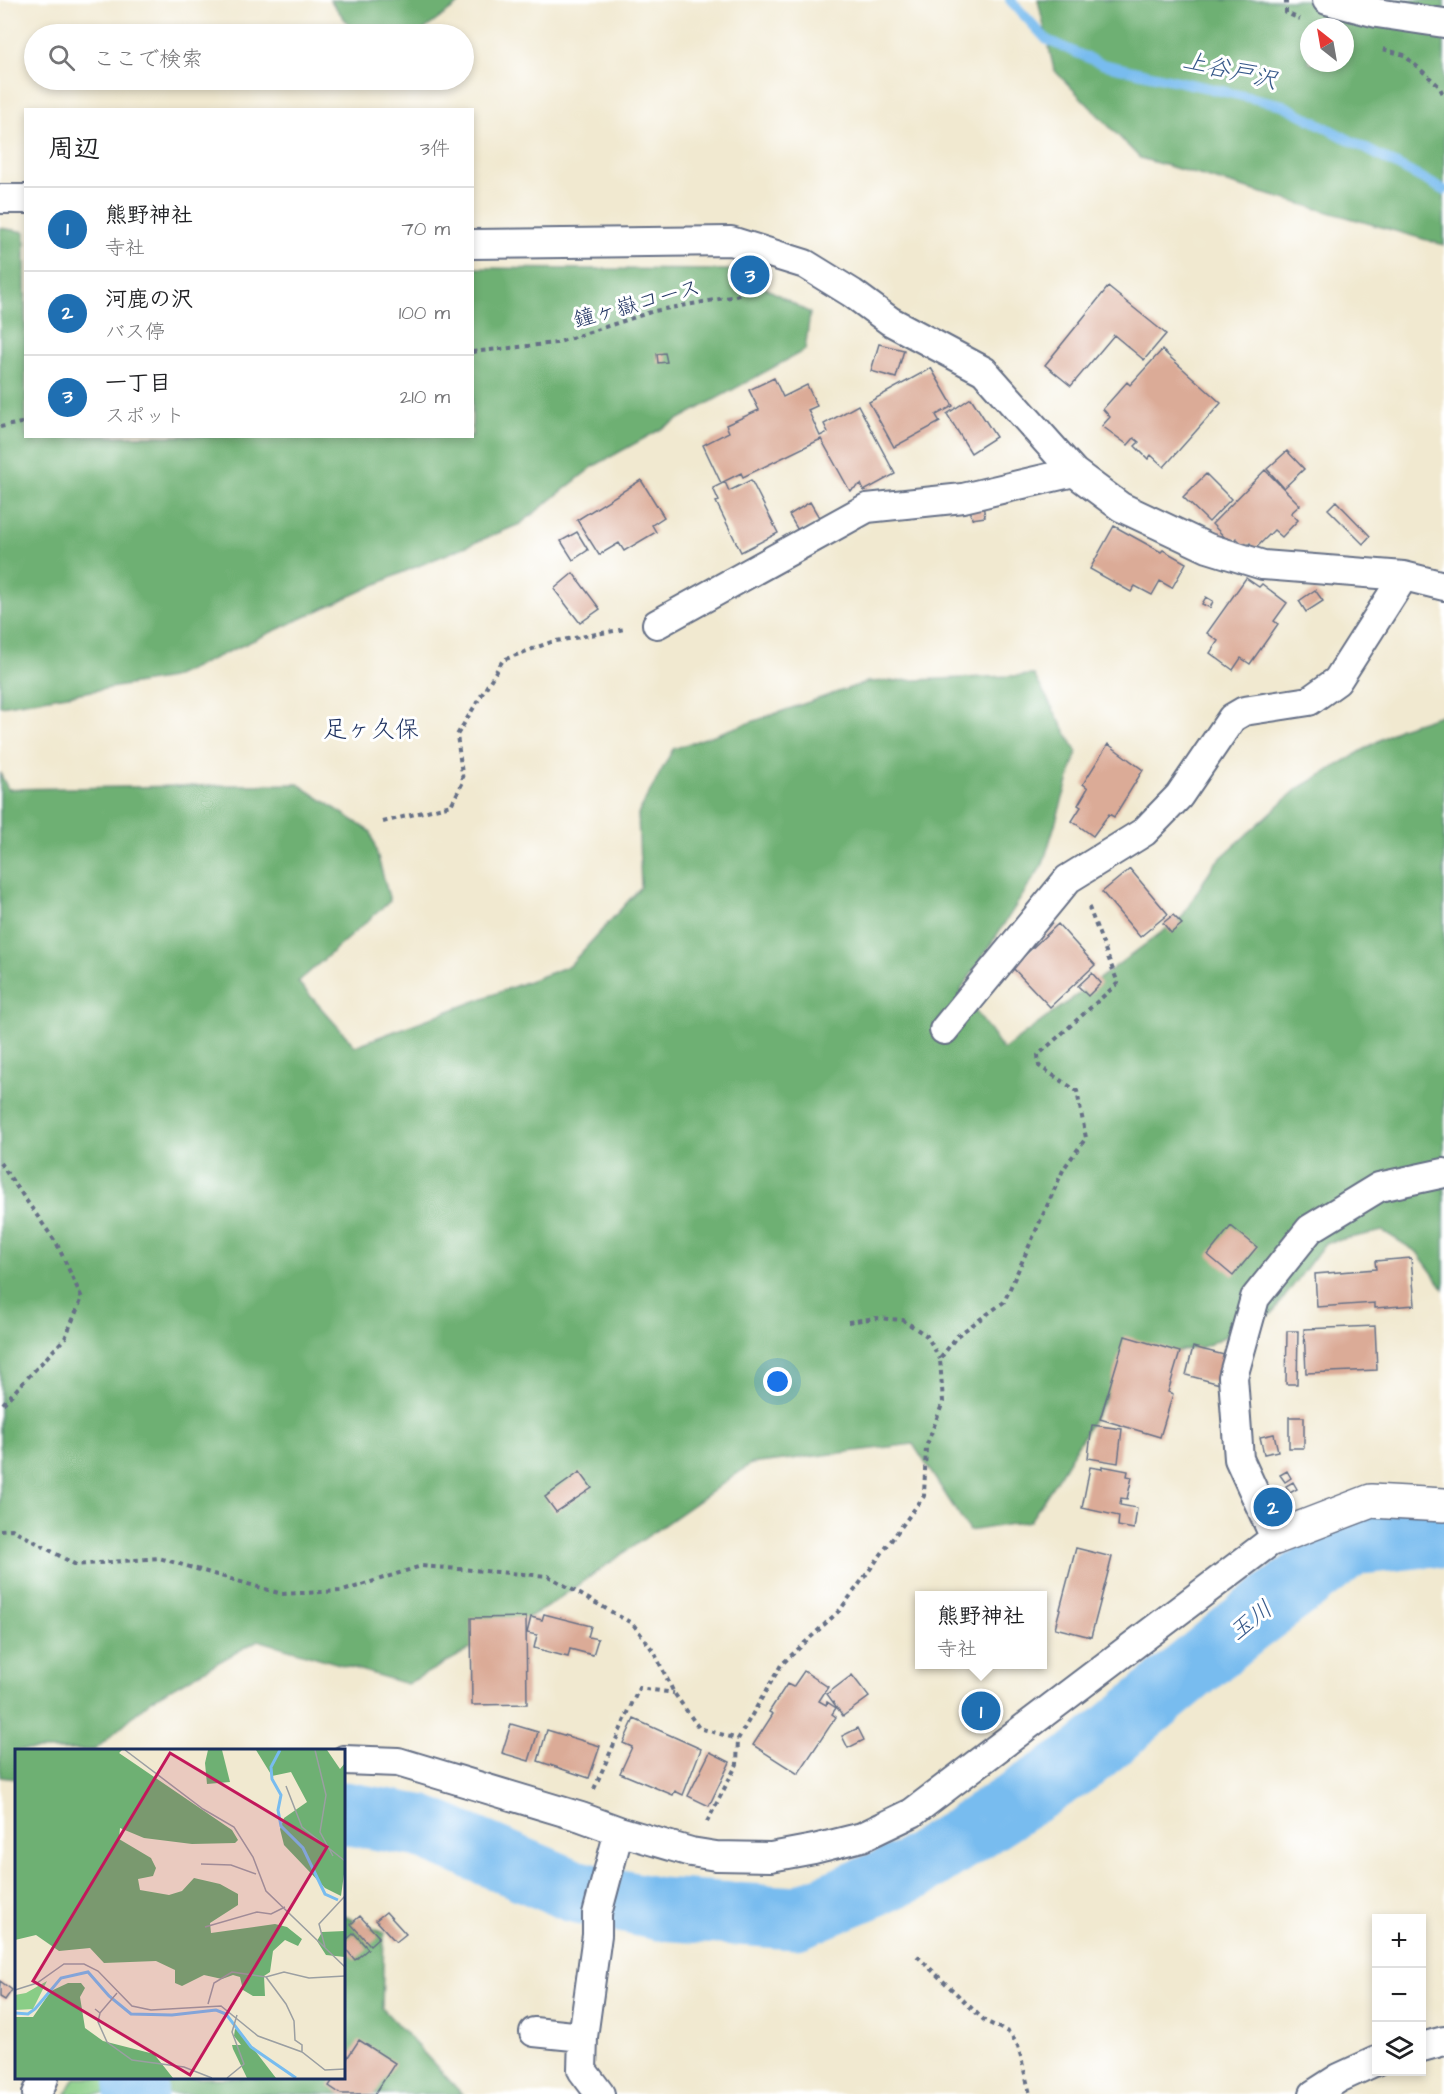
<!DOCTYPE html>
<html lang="ja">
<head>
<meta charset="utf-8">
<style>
  :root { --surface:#fff; --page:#f6f6f6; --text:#202124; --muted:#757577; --line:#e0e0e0; --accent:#1f6fb2 }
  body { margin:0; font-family:"Architects Daughter","Klee One",sans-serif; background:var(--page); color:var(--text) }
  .controls { position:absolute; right:18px; bottom:18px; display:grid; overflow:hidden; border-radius:0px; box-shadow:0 3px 9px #0003 }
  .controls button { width:54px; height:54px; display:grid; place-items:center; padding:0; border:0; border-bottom:2px solid var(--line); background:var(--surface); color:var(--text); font:30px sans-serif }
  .compass { position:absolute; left:1300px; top:18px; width:54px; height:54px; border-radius:50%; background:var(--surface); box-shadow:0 3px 9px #0003; rotate:329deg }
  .you { position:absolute; left:778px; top:1382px; width:21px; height:21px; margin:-15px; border:4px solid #fff; border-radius:50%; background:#1a73e8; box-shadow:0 0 0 9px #1a73e833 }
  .badge { display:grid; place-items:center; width:39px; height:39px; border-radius:50%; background:var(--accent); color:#fff; font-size:20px; font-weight:700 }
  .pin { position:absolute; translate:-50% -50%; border:3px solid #fff; box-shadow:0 2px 6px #0006 }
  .popup { position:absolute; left:915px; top:1591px; width:132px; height:78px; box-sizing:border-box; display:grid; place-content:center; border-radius:0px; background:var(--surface); filter:drop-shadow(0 2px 4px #0005); font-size:20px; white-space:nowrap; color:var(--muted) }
  .popup b { font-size:22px; color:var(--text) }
  .popup::after { content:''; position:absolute; left:50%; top:100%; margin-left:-12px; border:12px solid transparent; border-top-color:var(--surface) }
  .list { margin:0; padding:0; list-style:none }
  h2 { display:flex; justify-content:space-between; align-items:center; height:78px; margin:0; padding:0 24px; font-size:26px }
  h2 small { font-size:20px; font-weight:400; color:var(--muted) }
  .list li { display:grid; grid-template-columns:39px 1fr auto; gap:18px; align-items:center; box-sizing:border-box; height:84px; padding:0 24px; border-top:2px solid var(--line) }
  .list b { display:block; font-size:22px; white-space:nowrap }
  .list p { margin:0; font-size:20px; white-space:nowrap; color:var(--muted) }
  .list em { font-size:20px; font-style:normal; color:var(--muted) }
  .icon { flex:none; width:33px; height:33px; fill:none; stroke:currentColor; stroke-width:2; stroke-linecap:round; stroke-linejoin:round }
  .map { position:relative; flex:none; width:1444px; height:2094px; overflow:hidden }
  .search { position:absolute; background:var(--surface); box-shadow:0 3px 9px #0003; left:24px; top:24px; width:450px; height:66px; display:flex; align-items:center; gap:15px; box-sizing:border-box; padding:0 21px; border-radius:33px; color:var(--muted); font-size:22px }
  .panel { position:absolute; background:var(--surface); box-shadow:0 3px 9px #0003; left:24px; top:108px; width:450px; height:330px; border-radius:0px }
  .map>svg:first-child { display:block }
</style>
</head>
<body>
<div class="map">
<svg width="1444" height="2094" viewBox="0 0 1444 2094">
  <rect width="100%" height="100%" fill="#fff"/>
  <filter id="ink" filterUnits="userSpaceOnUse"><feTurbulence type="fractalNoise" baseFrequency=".0167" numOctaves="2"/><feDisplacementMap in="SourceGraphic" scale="12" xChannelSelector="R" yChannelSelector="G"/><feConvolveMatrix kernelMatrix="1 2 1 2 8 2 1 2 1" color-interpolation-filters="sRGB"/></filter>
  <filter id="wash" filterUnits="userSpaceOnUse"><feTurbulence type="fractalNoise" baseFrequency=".008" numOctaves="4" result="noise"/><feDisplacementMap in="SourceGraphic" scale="24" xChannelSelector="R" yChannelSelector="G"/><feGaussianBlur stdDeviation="1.35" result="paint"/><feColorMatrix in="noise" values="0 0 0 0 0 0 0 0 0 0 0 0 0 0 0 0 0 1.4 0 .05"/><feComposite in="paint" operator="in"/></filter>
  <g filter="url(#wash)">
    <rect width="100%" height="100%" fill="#f1e9d0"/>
    <path fill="#89cd86" stroke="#527e72" stroke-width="1.5" d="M75 2078H120L123 2083 122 2094H66Z"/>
    <path fill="#6eb073" stroke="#447068" stroke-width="1.5" fill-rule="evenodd" d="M330 0H464L418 34H356Z
      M1038 0H1444V245L1140 158 1054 70ZM1309 27H1345V63H1309Z
      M0 228 25 232 26 436H472L473 268 734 270 810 313 805 350 594 466 520 524 401 573 171 678 0 706Z
      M1034 675 1077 752 1043 864 961 990 1003 1050 1182 917 1214 864 1296 790 1400 728 1444 714V1289L1417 1252 1383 1231 1325 1243 1272 1314 1203 1347 1129 1359 1063 1470 1030 1521 969 1531 913 1444 751 1464 545 1608 407 1684 258 1640 151 1700 95 1750H16V1779L0 1777V773L8 789 298 784 371 832 390 901 298 982 355 1046 569 966 641 887 638 814 673 749 867 682Z
      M344 1916 384 1933 382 2008 462 2094H164V2089L171 2078H344Z"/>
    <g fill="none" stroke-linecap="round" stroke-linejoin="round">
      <path stroke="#78bcef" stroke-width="10" d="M1010 0 1047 40 1102 64 1283 105 1444 190"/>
      <path stroke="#78bcef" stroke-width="63" d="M344 1813 420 1826 574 1891 658 1909 796 1918 913 1869 1082 1760 1246 1624 1353 1544 1434 1535 1444 1537
        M136 2094 137 2078"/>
    </g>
    <g id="blocks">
      <path fill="#dbab97" d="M1108 287 1166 334 1144 360 1114 335 1071 386 1045 365Z
        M879 344 904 350 896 378 871 371Z
        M1162 350 1221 403 1164 467 1151 455 1148 459 1135 446 1139 442 1134 438 1128 445 1102 426 1110 417 1103 409 1127 382 1130 385Z
        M665 353 667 362 658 363 657 354Z
        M931 368 953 406 936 415 940 422 894 447 869 402Z
        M774 378 783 397 807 385 817 406 808 410 820 436 828 432 824 424 858 405 895 474 864 491 861 484 850 491 821 439 743 477 741 473 721 483 703 445 729 432 726 425 759 410 749 390Z
        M971 398 996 437 971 453 947 414Z
        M1287 451 1304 469 1284 488 1267 469Z
        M1265 470 1300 505 1291 513 1298 520 1282 537 1274 530 1255 549 1250 543 1246 547 1236 538 1231 544 1212 524Z
        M1206 474 1231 499 1209 522 1183 497Z
        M641 480 664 517 652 525 656 532 624 551 619 543 599 555 577 520Z
        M751 480 778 533 741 552 716 502 719 501 713 488 725 482 729 491Z
        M1336 501 1370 536 1363 544 1328 509Z
        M810 502 820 519 799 532 789 515Z
        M983 505 985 517 972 519 970 507Z
        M1114 526 1161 552 1163 550 1186 563 1172 588 1160 581 1152 595 1135 586 1131 592 1090 569Z
        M577 532 588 550 573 560 561 541Z
        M573 573 600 609 580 623 554 589Z
        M1246 578 1259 587 1262 584 1287 603 1274 621 1278 624 1250 664 1241 658 1233 670 1210 653 1218 641 1207 633Z
        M1315 590 1323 601 1306 612 1299 601Z
        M1206 597 1213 601 1210 608 1202 604Z
        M1108 744 1143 770 1114 817 1109 814 1093 836 1072 821 1081 807 1078 805 1088 788 1083 784Z
        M1130 869 1168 914 1140 937 1102 892Z
        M1173 915 1182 924 1171 933 1163 923Z
        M1058 924 1095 965 1050 1007 1012 967Z
        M1092 973 1101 983 1088 996 1078 986Z
        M1231 1226 1257 1247 1233 1276 1208 1255Z
        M1411 1258 1415 1305 1375 1308V1303L1317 1307 1315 1274 1376 1269 1375 1261Z
        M1375 1326 1377 1370 1306 1373 1304 1329Z
        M1287 1331H1298L1297 1384H1286Z
        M1125 1336 1180 1352 1168 1392 1173 1394 1160 1437 1100 1419Z
        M1193 1347 1228 1356 1220 1384 1186 1375Z
        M1289 1417H1304V1448H1289Z
        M1092 1425 1122 1429 1118 1463 1088 1458Z
        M1274 1434 1278 1451 1264 1454 1260 1437Z
        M1102 1466 1128 1471 1127 1476 1132 1477 1127 1499 1121 1498 1120 1505 1137 1508 1134 1529 1118 1526 1119 1516 1082 1508 1090 1467 1102 1469Z
        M1287 1471 1291 1478 1285 1482 1280 1475Z
        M580 1472 592 1488 556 1512 545 1497Z
        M1293 1482 1297 1489 1290 1493 1286 1486Z
        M1076 1548 1112 1557 1091 1637 1055 1628Z
        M544 1614 591 1626 588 1637 598 1639 593 1655 570 1649 568 1657 534 1648 537 1635 527 1633 531 1617 542 1620Z
        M526 1617 527 1704 472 1705 471 1618Z
        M804 1671 828 1687 819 1701 826 1705 827 1702 836 1708 832 1714 836 1717 798 1774 753 1745 773 1714 769 1712 787 1684 793 1687Z
        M852 1675 869 1697 843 1716 827 1694Z
        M634 1719 701 1749 683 1795 675 1791 673 1795 620 1773 632 1747 623 1743Z
        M511 1724 538 1732 529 1761 502 1753Z
        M858 1728 864 1740 848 1748 842 1736Z
        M547 1730 600 1746 589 1778 538 1761Z
        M710 1752 730 1762 709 1806 688 1796Z
        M386 1912 406 1934 396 1942 376 1920Z
        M360 1916 379 1937 370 1945 351 1924Z
        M354 1933 368 1949 355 1960 344 1947V1942Z
        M0 1981 12 1990 5 2000 0 1997Z
        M359 2040 395 2063 375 2094H341L329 2086 334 2078H344V2063Z"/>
    </g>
  </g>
  <g filter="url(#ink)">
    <use href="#blocks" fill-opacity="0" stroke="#667086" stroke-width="1.5"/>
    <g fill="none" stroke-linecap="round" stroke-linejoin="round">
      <g stroke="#667086" stroke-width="32">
        <path id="street" d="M1327 0 1377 13 1444 23
          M0 199H26
          M472 244 731 241 805 264 852 293 890 321 984 371 1074 472 1121 507 1208 548 1263 565 1404 576 1444 586
          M657 624 867 508 963 498 1074 472
          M944 1030 1068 879 1144 832 1179 796 1232 718 1244 711 1309 701 1337 681 1404 576
          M344 1760 398 1762 581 1817 619 1831 691 1852 716 1856 771 1857 814 1849 862 1837 912 1813 1275 1538 1239 1459 1233 1377 1255 1298 1310 1229 1379 1187 1444 1173
          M534 2032 583 2037 597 1935V1914L619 1831
          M583 2037 582 2070 600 2094
          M1422 2047 1444 2041
          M37 2094 44 2078
          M1314 2094 1339 2078 1376 2061"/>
      </g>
      <g stroke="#667086" stroke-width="36">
        <path id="secondary" d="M1275 1538 1371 1501 1444 1505"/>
      </g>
      <path stroke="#667086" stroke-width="4" stroke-dasharray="4.5 4.5" stroke-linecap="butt" d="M1286 0V13L1300 19
        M1383 49 1404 55 1439 86 1444 96
        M472 352 556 343 654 311 736 296 762 284
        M0 427 26 422
        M383 822 451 805 463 782 457 735 503 660 551 642 625 629
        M0 1163 57 1244 82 1298 65 1338 0 1407
        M848 1322 876 1318 903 1320 927 1336 940 1359
        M0 1530 12 1529 76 1565 159 1558 282 1594 343 1591 421 1566 548 1576 633 1624 654 1652 674 1693 699 1728 738 1739
        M594 1789 639 1688 674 1693
        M707 1822 737 1764 738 1739 781 1665 840 1610 924 1496 926 1447 943 1402 940 1359 957 1336 1004 1302 1064 1168 1086 1138 1077 1091 1039 1066 1038 1055 1118 983 1088 905
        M917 1956 985 2021 1010 2033 1018 2046 1030 2094"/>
      <use href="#street" stroke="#fff" stroke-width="28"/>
      <use href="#secondary" stroke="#fff" stroke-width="33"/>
    </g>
  </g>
  <g text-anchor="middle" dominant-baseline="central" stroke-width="6" stroke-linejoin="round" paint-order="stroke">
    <g font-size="22" fill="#1b2f5e" stroke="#fff">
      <text transform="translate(637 304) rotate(-15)">鐘ヶ嶽コース</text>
    </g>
    <g font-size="24" font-style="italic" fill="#37598a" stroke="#fff">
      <text transform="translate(1230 71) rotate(13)">上谷戸沢</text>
      <text transform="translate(1251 1621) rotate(-38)">玉川</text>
    </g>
    <g font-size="24" fill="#1b2f5e" stroke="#fff">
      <text x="371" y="730">足ヶ久保</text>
    </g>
  </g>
  <g transform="translate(15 1749)">
    <rect width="330" height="330" fill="#f1e9d0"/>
    <path d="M32 232 18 260 0 261V246L11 244Z" fill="#89cd86"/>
    <path d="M0 1H107L104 4 217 81 223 91 220 94 177 95 129 89 105 79 104 90 136 109 141 119 138 127 123 130 125 141 154 146 167 142 179 129 205 135 223 145V156L195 174 196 184 260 175 272 178 287 190 283 197 270 191 258 202 255 223 249 227 250 247H238L228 241 225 228 218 226 207 230 189 226 167 237 160 234V221L141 212 89 214 75 199 44 202 21 186 0 191ZM193 1H207L215 33 192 35 190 14ZM241 1H312L325 20 330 14V118L326 147 310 139 269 96 265 80 269 69 292 53 276 23 257 27ZM330 182V208L311 206 302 192 307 183ZM53 234H66L70 239 65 248 70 279 88 292 139 305 158 329H0V268H18L36 242ZM220 280 224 281 261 329H232L218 300 217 296H226L219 287Z" fill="#6eb073"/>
    <path fill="none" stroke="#78bcef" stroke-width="3" d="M265 1 256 18 257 30 266 46 263 61 266 77 288 99 310 145 323 151M0 264 13 265 20 260 46 229 73 223 94 247 116 265 157 266 201 261 211 265 236 298 281 329"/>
    <path fill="none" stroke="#9b9fa2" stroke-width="1.5" d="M110 1 188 60 219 78 238 108 251 142 330 218M300 1 311 46 305 83 318 107M271 37 287 78 330 112M186 115 216 116 241 125M190 178 242 163 256 165 270 158M310 198 304 175 330 147M251 228 271 255 279 272 280 291 287 296V303M0 241 22 234 49 215H69L83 222 117 257 136 261 206 257 243 287 287 303 310 321 330 320M193 255 199 234 217 223 251 228 269 223 294 229 330 227M80 260 85 264 102 244M85 264 83 273 92 293 117 311 169 318 197 329M212 329 229 315 217 283 222 266"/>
    <path fill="#c2185b" fill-opacity="0.15" stroke="#c2185b" stroke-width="3" d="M155 4 312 98 175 326 18 232Z"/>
    <rect width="330" height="330" fill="none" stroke="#1b2f5e" stroke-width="3"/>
  </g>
</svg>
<div class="controls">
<button>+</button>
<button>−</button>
<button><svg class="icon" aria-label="layers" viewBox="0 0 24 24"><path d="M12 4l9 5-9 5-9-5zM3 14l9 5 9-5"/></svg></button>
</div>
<svg class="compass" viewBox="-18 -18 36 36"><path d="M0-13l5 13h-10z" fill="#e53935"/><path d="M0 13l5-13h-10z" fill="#757577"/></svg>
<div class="you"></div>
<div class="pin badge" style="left:981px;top:1711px">1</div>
<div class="popup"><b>熊野神社</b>寺社</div>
<div class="pin badge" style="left:1273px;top:1507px">2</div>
<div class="pin badge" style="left:750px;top:275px">3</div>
<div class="search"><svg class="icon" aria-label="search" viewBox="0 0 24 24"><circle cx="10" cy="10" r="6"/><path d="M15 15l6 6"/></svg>ここで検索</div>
<section class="panel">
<h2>周辺<small>3件</small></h2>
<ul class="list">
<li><span class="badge">1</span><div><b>熊野神社</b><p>寺社</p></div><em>70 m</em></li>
<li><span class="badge">2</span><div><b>河鹿の沢</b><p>バス停</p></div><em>100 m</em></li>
<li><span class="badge">3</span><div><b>一丁目</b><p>スポット</p></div><em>210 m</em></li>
</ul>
</section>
</div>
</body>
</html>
